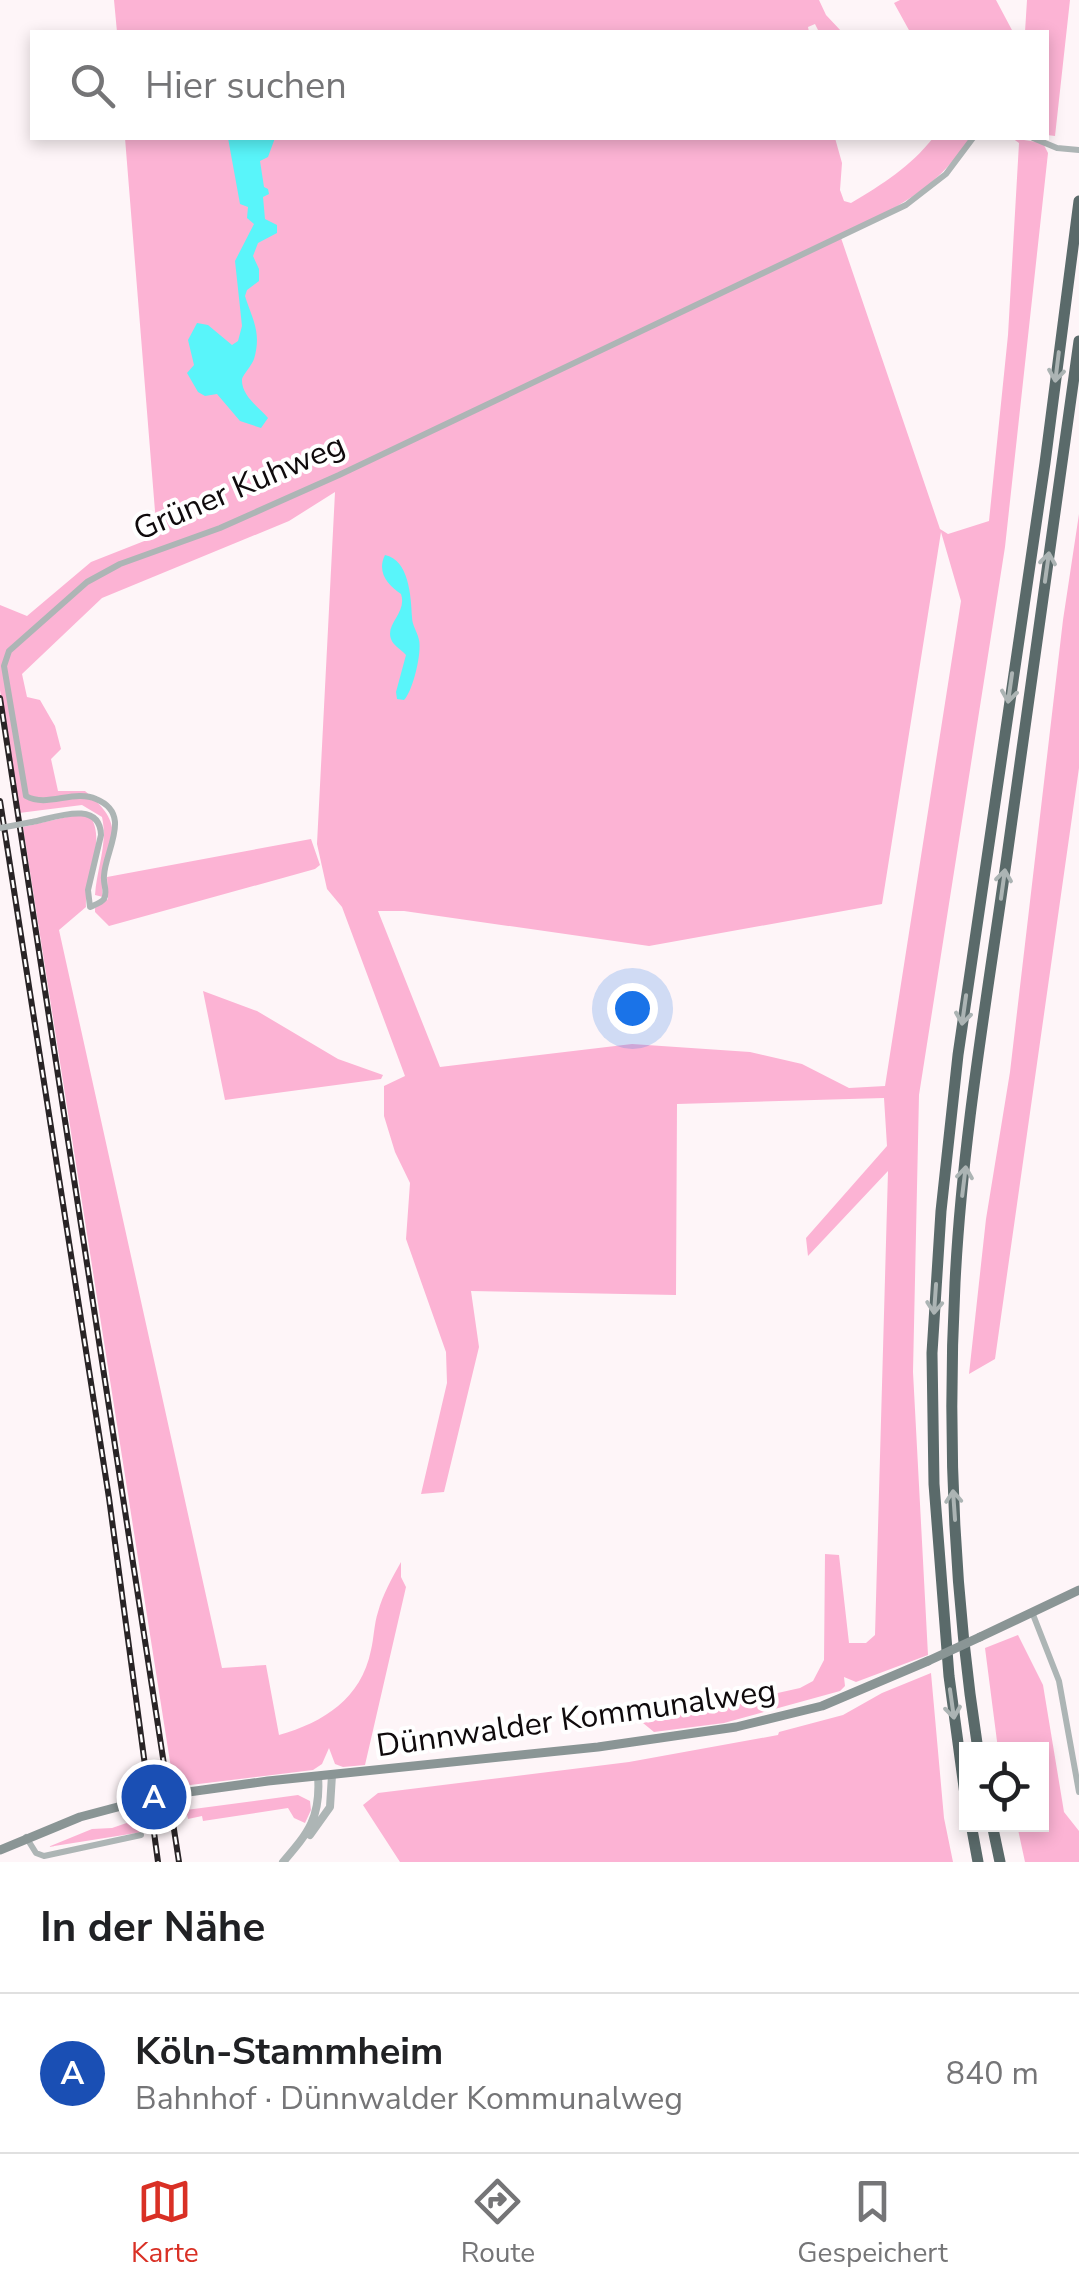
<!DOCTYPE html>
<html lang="de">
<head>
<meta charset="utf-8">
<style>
  :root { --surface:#fff; --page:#f2f2f2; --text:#202124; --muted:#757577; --line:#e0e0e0; --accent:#d93025 }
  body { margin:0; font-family:"Nunito Sans",sans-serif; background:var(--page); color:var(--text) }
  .controls { position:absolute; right:30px; bottom:30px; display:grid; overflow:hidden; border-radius:0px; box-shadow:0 5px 15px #0003 }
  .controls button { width:90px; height:90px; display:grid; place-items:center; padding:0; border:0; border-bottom:2px solid var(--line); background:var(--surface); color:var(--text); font:50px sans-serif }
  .you { position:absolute; left:632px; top:1008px; width:35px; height:35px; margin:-25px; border:8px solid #fff; border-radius:50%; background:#1a73e8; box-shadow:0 0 0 15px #1a73e833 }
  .badge { display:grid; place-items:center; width:65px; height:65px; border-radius:50%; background:var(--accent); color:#fff; font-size:32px; font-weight:700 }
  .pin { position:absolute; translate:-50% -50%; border:5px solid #fff; box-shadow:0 2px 10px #0006 }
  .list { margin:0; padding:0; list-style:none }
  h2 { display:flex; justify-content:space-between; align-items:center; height:130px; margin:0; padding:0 40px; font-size:42px }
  h2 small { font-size:32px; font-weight:400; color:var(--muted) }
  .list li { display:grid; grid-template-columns:65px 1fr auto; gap:30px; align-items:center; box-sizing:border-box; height:160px; padding:0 40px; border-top:2px solid var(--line) }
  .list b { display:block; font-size:38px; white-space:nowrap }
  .list p { margin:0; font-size:32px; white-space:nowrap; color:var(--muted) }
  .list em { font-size:32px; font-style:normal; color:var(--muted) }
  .icon { flex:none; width:55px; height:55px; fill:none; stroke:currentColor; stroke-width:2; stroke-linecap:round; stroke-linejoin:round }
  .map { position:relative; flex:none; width:1079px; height:1862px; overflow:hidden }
  .search { position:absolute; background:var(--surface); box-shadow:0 5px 15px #0003; left:30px; right:30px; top:30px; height:110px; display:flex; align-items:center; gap:25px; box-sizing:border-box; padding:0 35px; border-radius:0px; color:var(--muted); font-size:38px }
  .sheet { height:290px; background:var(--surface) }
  nav { display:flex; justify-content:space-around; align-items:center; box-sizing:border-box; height:140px; border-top:2px solid var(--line); background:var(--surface); font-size:28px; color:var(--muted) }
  nav a { display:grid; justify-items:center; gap:5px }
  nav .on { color:var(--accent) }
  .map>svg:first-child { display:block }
</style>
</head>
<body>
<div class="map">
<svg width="1079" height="1862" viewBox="0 0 1079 1862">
  <rect width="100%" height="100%" fill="#fef5f8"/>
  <path fill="#fcb3d4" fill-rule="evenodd" d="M114 0H819L826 15 842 32H819L815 24 808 27 809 32H117Z
    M900 0H996L1013 32H910L894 3Z
    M1027 0H1070L1055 136 1047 135 1046 32H1025Z
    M125 138H835L842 163 840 190 844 201 851 203C883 184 910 167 933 138H971C933 192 898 207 840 235L940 529 948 534 989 521 1008 335 1019 143 1012 138 1043 143 1048 153 1005 547 919 1095 913 1372 928 1655 856 1682 844 1677 845 1686 840 1691 724 1723 654 1732 643 1723 800 1688 813 1681 824 1660 825 1554 839 1555 849 1643H866L875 1635 888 1171 808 1256 806 1238 887 1146 884 1098 677 1104 676 1295 471 1291 479 1347 444 1492 421 1494 447 1383 446 1352 406 1239 410 1183 395 1152 384 1116V1086L405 1076 342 907 327 889 317 844 335 492 289 521 102 598 22 674 27 697 40 700 55 726 61 749 51 759 58 791H85C139 836 95 843 103 897L95 895C97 867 108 844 102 817L82 805 19 813 0 690V605L27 616 91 562 157 536ZM941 532 961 601 885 1086 849 1088 802 1064 750 1052 632 1044 440 1067 378 911H404L649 946 882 904Z
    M1079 514V768L995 1359 969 1374 986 1219 1010 1072 1063 620Z
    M71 816H90C107 841 84 878 86 907L59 930 222 1668 266 1665 279 1735C324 1722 361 1699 371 1650 374 1638 374 1624 378 1612 383 1594 392 1578 401 1562V1577L406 1587 365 1765 343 1767 335 1764 329 1748 322 1764 313 1770 174 1787 23 827Z
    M311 839 320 865 315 869 109 926 95 912V908L108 899 107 877Z
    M203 991 257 1011 338 1059 383 1075 381 1079 225 1100Z
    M1018 1635 1043 1685 1064 1812 1079 1831V1862H1025L1017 1825 1042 1824V1750L998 1749 985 1648Z
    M931 1673 944 1818 953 1862H400L363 1805 378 1793 629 1762 778 1735 779 1732 843 1715 882 1693Z
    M298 1795 310 1801 311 1810 305 1823 294 1818 288 1808 203 1821 202 1816 188 1819 186 1810Z
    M147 1816 149 1831 48 1847 92 1829 112 1828Z"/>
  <path fill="#59f5fa" d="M228 138H275L268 157 260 161 264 187 268 189 269 194 263 197 265 219 277 225V233L258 243 253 256 259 269V281L247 290 245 296C252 319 262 332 254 359 252 365 243 375 242 379 241 396 259 407 268 418L261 428 240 421 217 394 205 396 198 392 187 373 194 365 188 340 197 323 208 325 232 345 238 341 242 326 235 261 254 224 247 218 248 207 240 204Z
    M385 555C409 560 411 596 412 617 412 625 417 631 419 640 422 652 413 691 404 700L397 699 396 692 406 655C403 651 397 648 394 644 380 626 408 615 401 594 389 586 376 573 385 555Z"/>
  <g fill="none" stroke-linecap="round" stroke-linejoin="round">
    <path stroke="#dad2d5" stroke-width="9" stroke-dasharray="9 4.5" stroke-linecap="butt" d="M144 1800 174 1794"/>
    <path stroke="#adb5b5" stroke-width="6" d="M1033 138 1057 148 1079 150
      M32 822C54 818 100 799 101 835L88 890 90 907C94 905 101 903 104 899 108 892 103 884 104 876 105 850 133 814 96 799 74 789 47 808 26 796L4 666 9 651 87 582 120 564 220 528 339 475 906 205 946 174 973 138
      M1032 1612 1059 1681 1079 1792
      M26 1837 36 1853 44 1856 141 1835"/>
    <path stroke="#adb5b5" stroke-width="8" d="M310 1835 330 1807 332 1775
      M283 1862C309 1832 321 1817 318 1776"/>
    <path stroke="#8a9595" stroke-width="9" d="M980 1637 1079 1590
      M174 1794 268 1781 598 1747 736 1727 822 1706 928 1661
      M0 1850 80 1817 144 1800"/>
    <path stroke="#5a6a6a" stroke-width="11" d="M978 1750C954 1596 947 1439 955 1283 962 1141 987 998 1007 856 1031 685 1055 513 1079 341
      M966 1802 949 1676 934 1484 932 1353 941 1211 958 1055 1045 463 1079 201
      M971 1824 978 1862
      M992 1824 1000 1862"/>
    <g stroke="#292426" stroke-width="6">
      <path id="rail" d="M0 698 179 1862
        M0 801 109 1498 158 1862"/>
    </g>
    <use href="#rail" stroke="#fff" stroke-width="2.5" stroke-dasharray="8" stroke-linecap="butt"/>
    <path stroke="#adb5b5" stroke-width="6" d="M0 828 32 822"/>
    <path stroke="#8a9595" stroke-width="9" d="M928 1661 980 1637"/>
  </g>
  <defs><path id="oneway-shaft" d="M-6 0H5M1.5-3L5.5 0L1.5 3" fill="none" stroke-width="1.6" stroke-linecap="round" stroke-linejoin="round" transform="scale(2.5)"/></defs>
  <g stroke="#acb4b4">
    <use href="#oneway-shaft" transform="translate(1057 367) rotate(97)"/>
    <use href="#oneway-shaft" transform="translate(1047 567) rotate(-82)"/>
    <use href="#oneway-shaft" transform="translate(1010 688) rotate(98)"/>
    <use href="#oneway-shaft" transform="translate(1003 884) rotate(-82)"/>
    <use href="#oneway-shaft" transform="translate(964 1010) rotate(98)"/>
    <use href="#oneway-shaft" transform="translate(964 1181) rotate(-83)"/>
    <use href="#oneway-shaft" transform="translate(935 1299) rotate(94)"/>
    <use href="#oneway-shaft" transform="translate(954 1505) rotate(-94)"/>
    <use href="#oneway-shaft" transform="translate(952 1704) rotate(82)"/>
  </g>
  <g text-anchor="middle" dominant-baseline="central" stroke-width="8" stroke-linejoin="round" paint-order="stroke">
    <g font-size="32" fill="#0f0a0c" stroke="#fff">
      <text transform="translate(239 487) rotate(-23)">Grüner Kuhweg</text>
      <text transform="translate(576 1718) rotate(-8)">Dünnwalder Kommunalweg</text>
    </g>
  </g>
</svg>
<div class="controls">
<button><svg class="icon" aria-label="locate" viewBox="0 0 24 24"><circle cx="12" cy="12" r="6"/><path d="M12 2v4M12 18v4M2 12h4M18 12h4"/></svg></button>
</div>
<div class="you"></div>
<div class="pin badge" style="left:154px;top:1797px;background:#1a4fb4">A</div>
<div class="search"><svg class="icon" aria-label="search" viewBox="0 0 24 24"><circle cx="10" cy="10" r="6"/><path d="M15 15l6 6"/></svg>Hier suchen</div>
</div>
<section class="sheet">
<h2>In der Nähe<small></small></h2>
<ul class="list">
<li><span class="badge" style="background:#1a4fb4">A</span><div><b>Köln-Stammheim</b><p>Bahnhof · Dünnwalder Kommunalweg</p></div><em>840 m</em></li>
</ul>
</section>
<nav>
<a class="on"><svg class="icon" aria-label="map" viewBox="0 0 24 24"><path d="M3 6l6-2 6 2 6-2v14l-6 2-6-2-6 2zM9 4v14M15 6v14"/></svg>Karte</a>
<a><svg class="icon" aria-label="directions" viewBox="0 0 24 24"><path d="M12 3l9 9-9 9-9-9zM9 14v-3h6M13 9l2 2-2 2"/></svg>Route</a>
<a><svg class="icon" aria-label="saved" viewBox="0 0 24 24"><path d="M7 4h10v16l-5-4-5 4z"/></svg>Gespeichert</a>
</nav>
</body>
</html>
